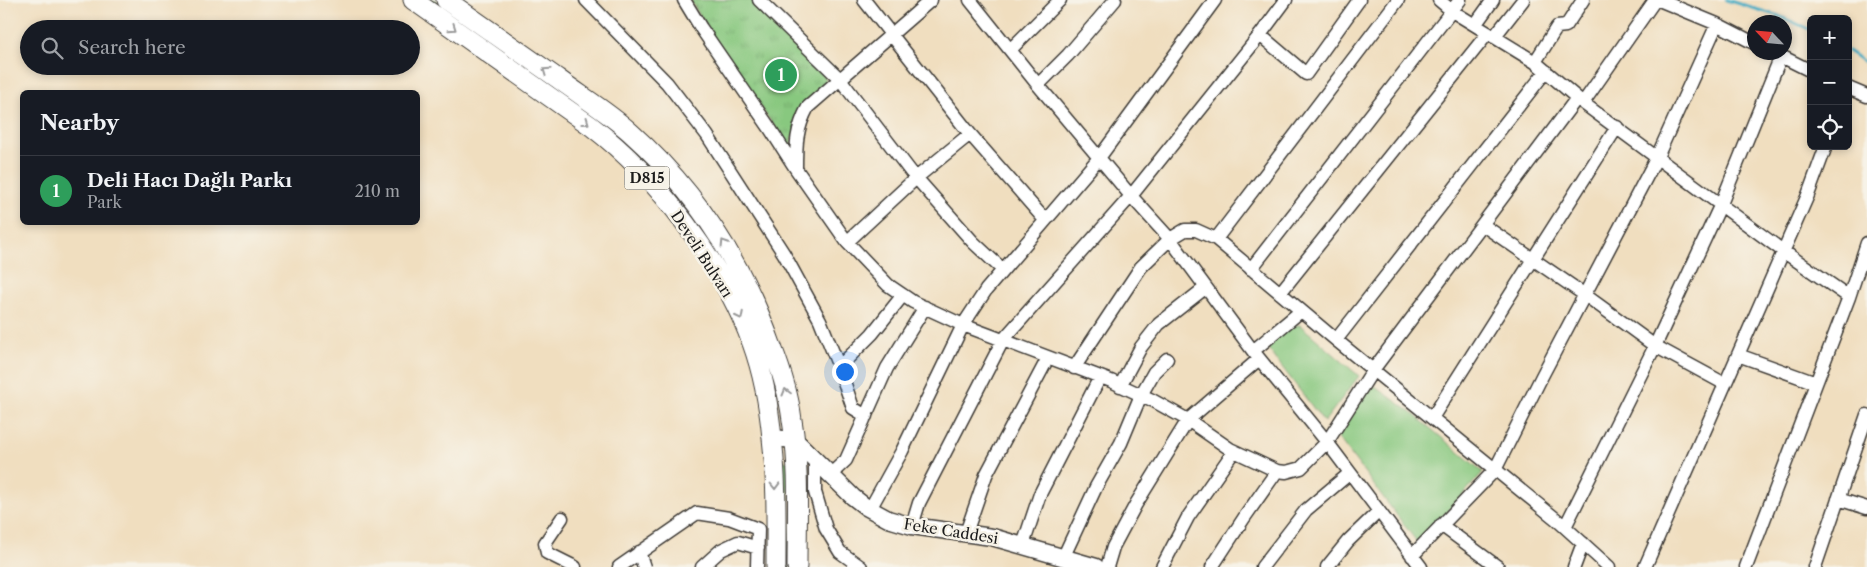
<!DOCTYPE html>
<html lang="en">
<head>
<meta charset="utf-8">
<style>
  :root { --surface:#171b24; --page:#20242c; --text:#f1f3f6; --muted:#9ea1a6; --line:#363941; --accent:#0f766e }
  body { margin:0; font-family:"Libre Caslon Text",serif; background:var(--page); color:var(--text) }
  .controls { position:absolute; right:15px; top:15px; display:grid; overflow:hidden; border-radius:8px; box-shadow:0 2px 8px #0003 }
  .controls button { width:45px; height:45px; display:grid; place-items:center; padding:0; border:0; border-bottom:1px solid var(--line); background:var(--surface); color:var(--text); font:25px sans-serif }
  .compass { position:absolute; left:1747px; top:15px; width:45px; height:45px; border-radius:50%; background:var(--surface); box-shadow:0 2px 8px #0003; rotate:296deg }
  .you { position:absolute; left:844px; top:371px; width:18px; height:18px; margin:-12px; border:4px solid #fff; border-radius:50%; background:#1a73e8; box-shadow:0 0 0 8px #1a73e833 }
  .badge { display:grid; place-items:center; width:32px; height:32px; border-radius:50%; background:var(--accent); color:#fff; font-size:16px; font-weight:700 }
  .pin { position:absolute; translate:-50% -50%; border:2px solid #fff; box-shadow:0 1px 5px #0006 }
  .list { margin:0; padding:0; list-style:none }
  h2 { display:flex; justify-content:space-between; align-items:center; height:65px; margin:0; padding:0 20px; font-size:21px }
  h2 small { font-size:16px; font-weight:400; color:var(--muted) }
  .list li { display:grid; grid-template-columns:32px 1fr auto; gap:15px; align-items:center; box-sizing:border-box; height:70px; padding:0 20px; border-top:1px solid var(--line) }
  .list b { display:block; font-size:19px; white-space:nowrap }
  .list p { margin:0; font-size:16px; white-space:nowrap; color:var(--muted) }
  .list em { font-size:16px; font-style:normal; color:var(--muted) }
  .icon { flex:none; width:28px; height:28px; fill:none; stroke:currentColor; stroke-width:2; stroke-linecap:round; stroke-linejoin:round }
  .map { position:relative; flex:none; width:1867px; height:567px; overflow:hidden }
  .search { position:absolute; background:var(--surface); box-shadow:0 2px 8px #0003; left:20px; top:20px; width:400px; height:55px; display:flex; align-items:center; gap:12px; box-sizing:border-box; padding:0 18px; border-radius:28px; color:var(--muted); font-size:19px }
  .panel { position:absolute; background:var(--surface); box-shadow:0 2px 8px #0003; left:20px; top:90px; width:400px; height:135px; border-radius:8px }
  .map>svg:first-child { display:block }
</style>
</head>
<body>
<div class="map">
<svg width="1867" height="567" viewBox="0 0 1867 567">
  <defs>
    <pattern id="park-tufts" width="24" height="20" patternUnits="userSpaceOnUse" patternTransform="scale(1.25)"><rect width="24" height="20" fill="#88c87f"/><path d="M3 7l-1-3M5 7V3M7 7l1-3M15 17l-1-3M17 17v-4M19 17l1-3" fill="none" stroke="#75ab6d"/></pattern>
  </defs>
  <rect width="100%" height="100%" fill="#f7f3e8"/>
  <filter id="ink" filterUnits="userSpaceOnUse"><feTurbulence type="fractalNoise" baseFrequency=".02" numOctaves="2"/><feDisplacementMap in="SourceGraphic" scale="10" xChannelSelector="R" yChannelSelector="G"/><feConvolveMatrix kernelMatrix="1 2 1 2 8 2 1 2 1" color-interpolation-filters="sRGB"/></filter>
  <filter id="wash" filterUnits="userSpaceOnUse"><feTurbulence type="fractalNoise" baseFrequency=".0096" numOctaves="4" result="noise"/><feDisplacementMap in="SourceGraphic" scale="20" xChannelSelector="R" yChannelSelector="G"/><feGaussianBlur stdDeviation="1.12" result="paint"/><feColorMatrix in="noise" values="0 0 0 0 0 0 0 0 0 0 0 0 0 0 0 0 0 1.4 0 .05"/><feComposite in="paint" operator="in"/></filter>
  <g filter="url(#wash)">
    <rect width="100%" height="100%" fill="#f0debf"/>
    <path fill="#88c87f" stroke="#52724e" d="M423 0H435L565 93 628 141 691 208 744 294 686 211Z
      M1300 325 1359 376 1324 422 1269 350 1266 345 1293 326Z
      M1375 386 1412 413 1483 472 1437 524 1417 542 1337 436 1370 387Z
      M782 461 788 462 789 567H782Z"/>
    <path fill="url(#park-tufts)" stroke="#52724e" d="M690 0H752L814 61 823 71 826 80 825 85 792 137 790 149 725 56Z"/>
    <g fill="none" stroke-linecap="round" stroke-linejoin="round">
      <path stroke="#45adc5" stroke-width="3" d="M1726 0 1779 16 1811 30
        M1848 51 1867 64"/>
    </g>
  </g>
  <g filter="url(#ink)">
    <g fill="none" stroke-linecap="round" stroke-linejoin="round">
      <g stroke="#3c3934" stroke-width="15">
        <path id="minor" d="M586 0 667 83 707 135 784 254 820 320 839 367
          M684 0 701 28 769 127 796 169 847 242 888 285 913 302 963 325 1111 381 1152 400 1188 420 1230 449 1277 471 1286 472 1301 468 1327 442 1373 370 1577 98
          M759 0 840 79 911 172 973 242 1003 270
          M864 0 970 134 1045 220
          M970 0 1038 85 1131 196 1170 239 1253 351 1327 442 1421 567
          M1439 0 1452 11 1535 62 1583 103 1783 251 1849 297
          M1659 0 1717 24 1754 43
          M1475 25 1493 0
          M1260 35 1306 74 1359 0
          M1494 37 1523 0
          M1010 50 1060 0
          M1775 53 1811 71
          M1535 62 1557 27 1566 26 1583 0
          M1038 85 1068 55 1115 0
          M1848 88 1867 96
          M1583 103 1655 0
          M796 169C796 144 796 129 808 107L931 0
          M1483 225 1585 295 1655 346 1725 384
          M1216 239 1398 0
          M847 242 916 178 970 134
          M1251 269 1460 0
          M1280 293 1488 33
          M1336 340 1546 71
          M1253 351 1301 311
          M1738 355 1816 383
          M1074 368 1141 267 1170 239 1185 230H1196L1216 239 1336 340 1556 519 1609 567
          M1120 386 1141 347 1159 324 1205 288
          M866 416 853 408 839 367 872 334 903 295
          M1432 418 1617 127
          M815 460V492L826 529 840 552 861 567
          M830 475 846 460 887 368 925 307
          M1838 499 1867 508
          M870 509 902 451 963 325 986 290 1099 158 1215 0
          M562 518 545 543 547 553 575 567
          M1441 525 1498 567
          M912 526 919 503 1003 340 1131 196 1260 35 1286 0
          M1565 527 1655 346 1721 204 1781 56
          M966 533 986 475 1048 358
          M1023 545 1040 494 1100 377
          M639 552 644 567
          M1412 556 1495 470 1542 376 1657 157 1717 24
          M1063 558 1096 487 1121 443 1141 395 1154 372 1167 359
          M619 567 697 513 729 518 758 529 757 567
          M702 567 721 550 738 542 758 548
          M1107 567 1113 547 1136 504 1188 420 1259 359
          M1162 567 1188 517 1234 451
          M1212 567 1244 518 1277 471
          M1262 567 1306 510 1350 473
          M1327 567 1348 541 1379 511
          M1574 567 1583 543
          M1645 567 1808 195 1826 146
          M1746 567 1849 297 1867 243
          M1815 567 1867 415"/>
      </g>
      <g stroke="#3c3934" stroke-width="19">
        <path id="major" d="M772 438 795 440 853 497 866 507 888 519 912 526 992 537 1096 567"/>
      </g>
      <g stroke="#3c3934" stroke-width="21">
        <path id="highway" d="M413 0 591 126C658 177 723 264 752 343 763 373 769 407 772 438 777 481 776 524 776 567
          M446 0C483 26 520 52 557 78 581 96 608 112 630 132 696 191 743 264 772 347 781 370 789 395 792 420 800 468 797 518 797 567"/>
      </g>
      <use href="#minor" stroke="#fff" stroke-width="12"/>
      <use href="#major" stroke="#fff" stroke-width="16"/>
      <use href="#highway" stroke="#fff" stroke-width="19"/>
    </g>
    <defs><path id="oneway-chevron" d="M-2-3.5L2.5 0L-2 3.5" fill="none" stroke-width="1.6" stroke-linecap="round" stroke-linejoin="round" transform="scale(1.25)"/></defs>
    <g stroke="#999">
      <use href="#oneway-chevron" transform="translate(453 28) rotate(35)"/>
      <use href="#oneway-chevron" transform="translate(546 71) rotate(-145)"/>
      <use href="#oneway-chevron" transform="translate(586 122) rotate(36)"/>
      <use href="#oneway-chevron" transform="translate(724 243) rotate(-122)"/>
      <use href="#oneway-chevron" transform="translate(740 316) rotate(63)"/>
      <use href="#oneway-chevron" transform="translate(786 392) rotate(-105)"/>
      <use href="#oneway-chevron" transform="translate(775 486) rotate(89)"/>
    </g>
  </g>
  <g text-anchor="middle" dominant-baseline="central" stroke-width="5" stroke-linejoin="round" paint-order="stroke">
    <rect fill="#f7f3e8" stroke="#5e5c59" stroke-width="1" x="624.5" y="166.5" width="45" height="23" rx="4"/>
    <g font-size="14" font-weight="bold" fill="#1c1c1c">
      <text x="647" y="178">D815</text>
    </g>
    <g font-size="15" fill="#1c1c1c" stroke="#f7f3e8">
      <text transform="translate(702 254) rotate(57)">Develi Bulvarı</text>
      <text transform="translate(951 531) rotate(9)">Feke Caddesi</text>
    </g>
  </g>
</svg>
<div class="controls">
<button>+</button>
<button>−</button>
<button><svg class="icon" aria-label="locate" viewBox="0 0 24 24"><circle cx="12" cy="12" r="6"/><path d="M12 2v4M12 18v4M2 12h4M18 12h4"/></svg></button>
</div>
<svg class="compass" viewBox="-18 -18 36 36"><path d="M0-13l5 13h-10z" fill="#e53935"/><path d="M0 13l5-13h-10z" fill="#9ea1a6"/></svg>
<div class="you"></div>
<div class="pin badge" style="left:781px;top:75px;background:#2e9e5b">1</div>
<div class="search"><svg class="icon" aria-label="search" viewBox="0 0 24 24"><circle cx="10" cy="10" r="6"/><path d="M15 15l6 6"/></svg>Search here</div>
<section class="panel">
<h2>Nearby<small></small></h2>
<ul class="list">
<li><span class="badge" style="background:#2e9e5b">1</span><div><b>Deli Hacı Dağlı Parkı</b><p>Park</p></div><em>210 m</em></li>
</ul>
</section>
</div>
</body>
</html>
